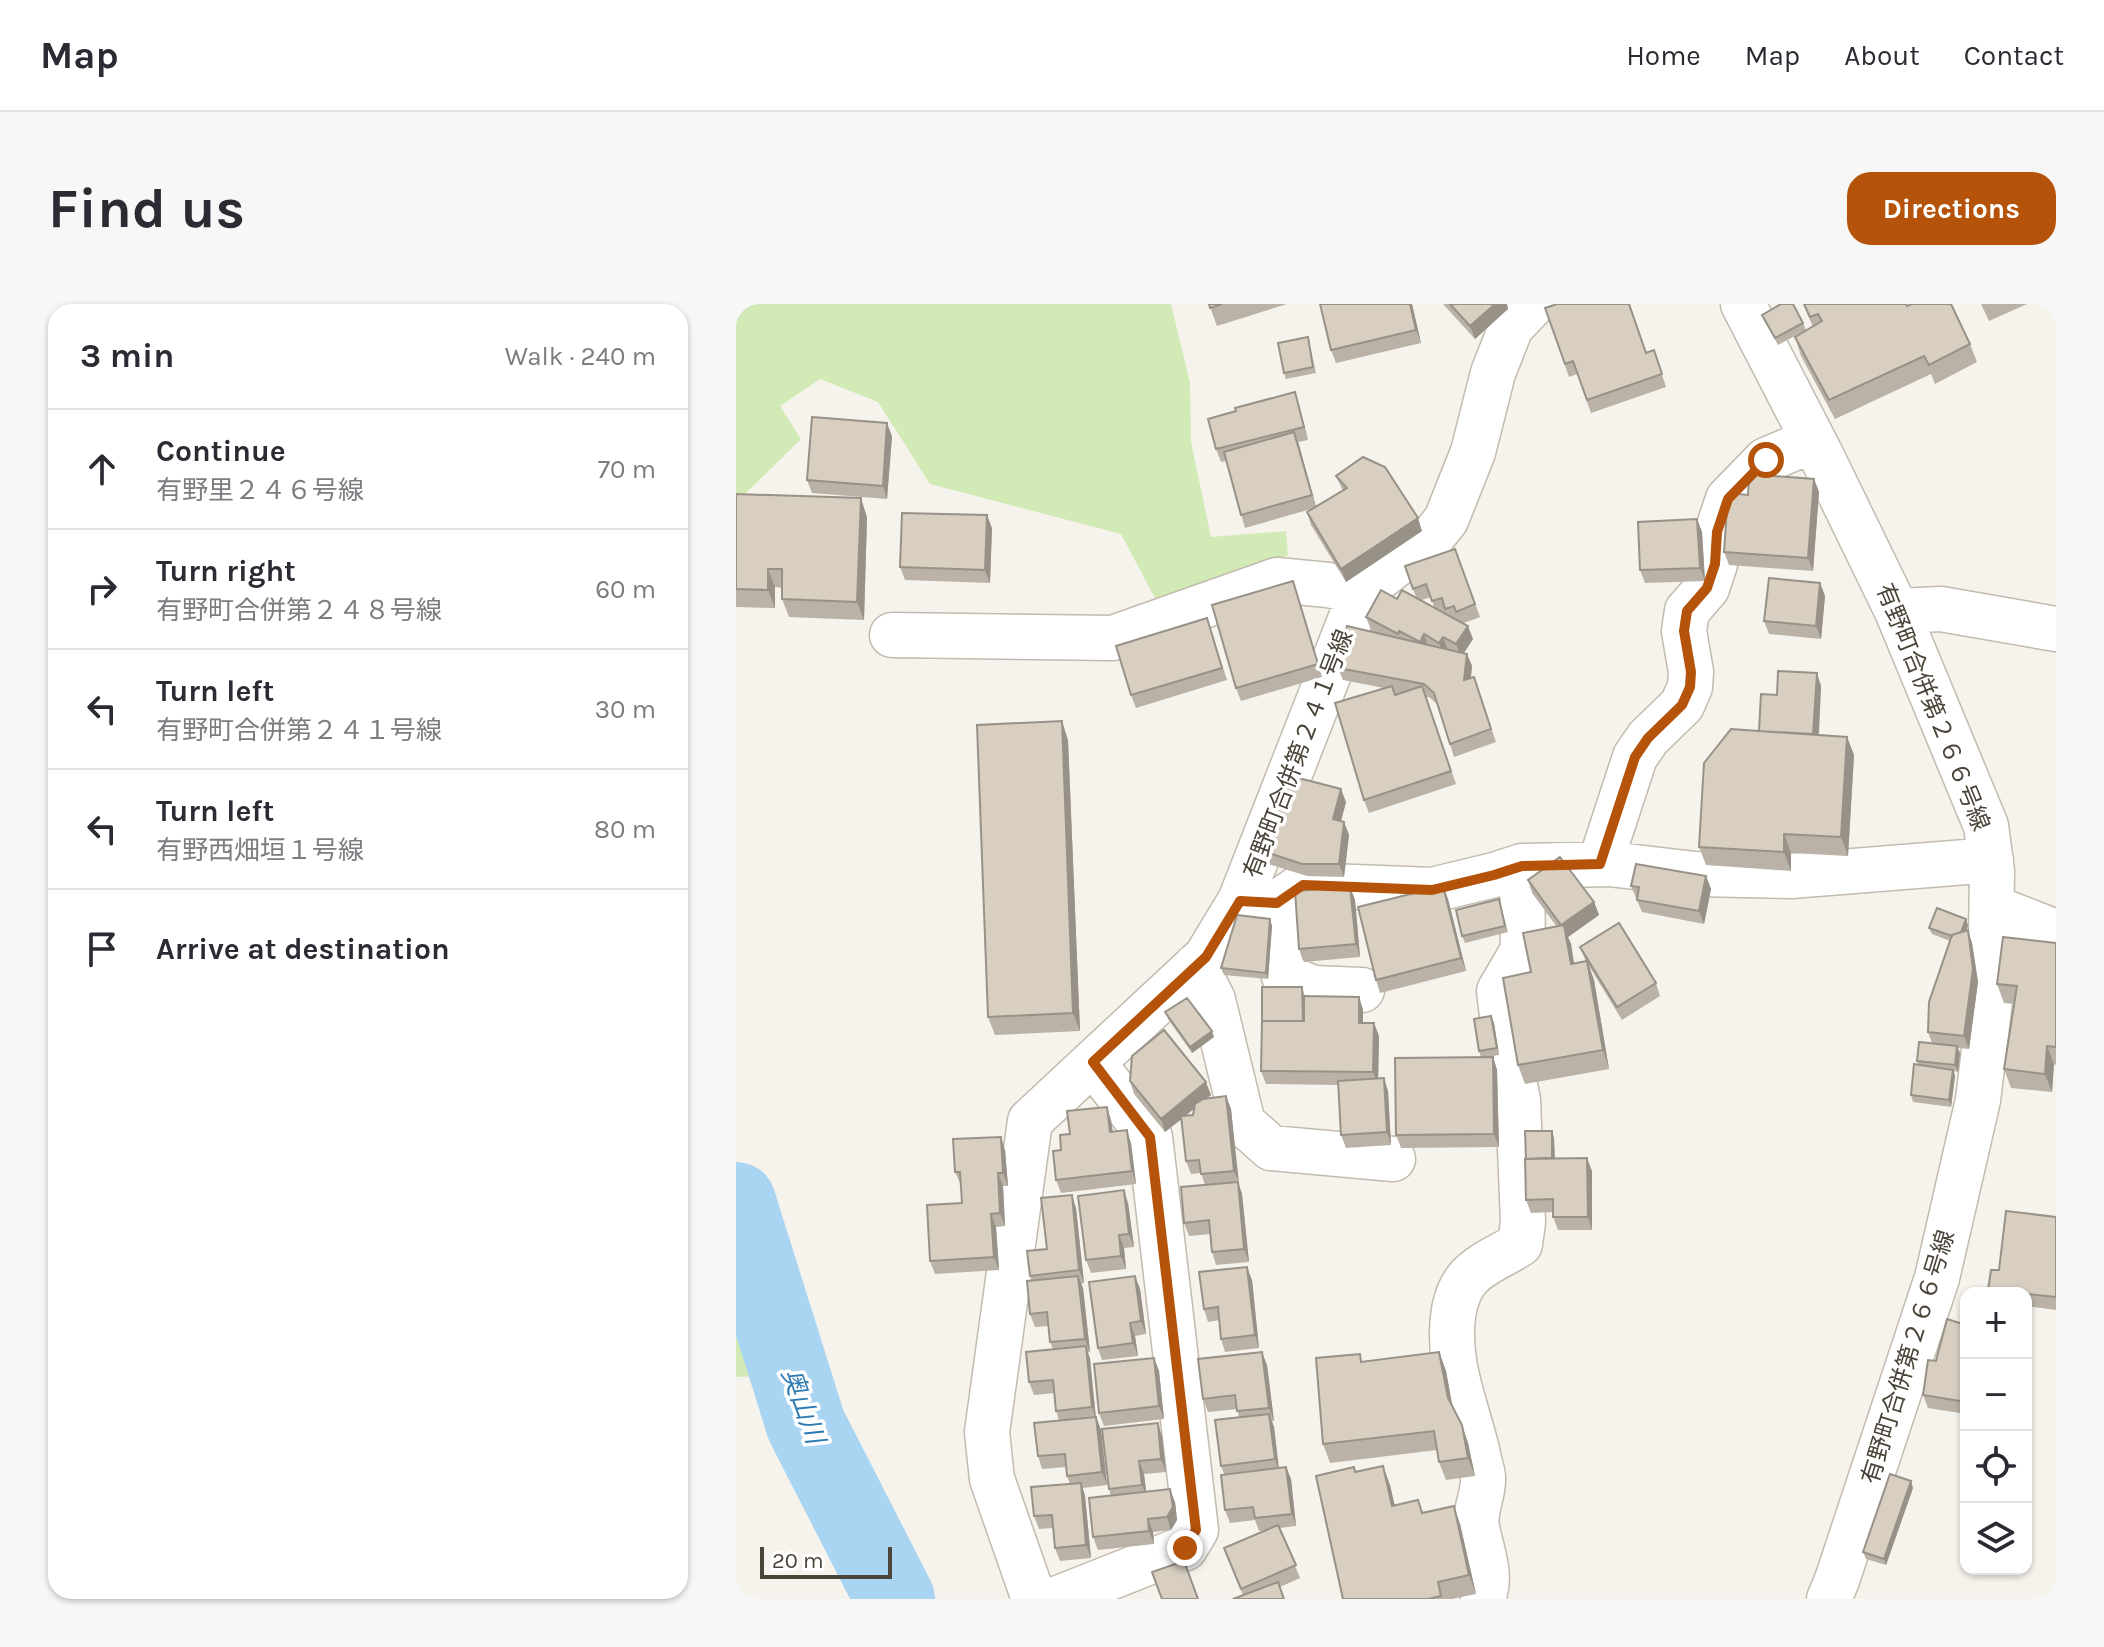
<!DOCTYPE html>
<html lang="en">
<head>
<meta charset="utf-8">
<style>
  :root { --surface:#fff; --page:#f7f7f7; --text:#2b2b33; --muted:#7c7c81; --line:#e1e1e2; --accent:#b45309 }
  body { margin:0; font-family:Karla,"Noto Sans JP",sans-serif; background:var(--page); color:var(--text) }
  .controls { position:absolute; right:24px; bottom:24px; display:grid; overflow:hidden; border-radius:16px; box-shadow:0 2px 6px #0004 }
  .controls button { width:72px; height:72px; display:grid; place-items:center; padding:0; border:0; border-bottom:2px solid var(--line); background:var(--surface); color:var(--text); font:40px sans-serif }
  .scale { position:absolute; left:24px; bottom:20px; width:132px; box-sizing:border-box; padding-left:8px; border:4px solid #4b4439; border-top:0; font-size:22px; line-height:28px; white-space:nowrap; color:#4b4439; -webkit-text-stroke:6px #fff; paint-order:stroke }
  .stop { position:absolute; width:24px; height:24px; margin:-18px; border:6px solid #b45309; border-radius:50%; background:#fff }
  .stop.end { background:#b45309; border-color:#fff; box-shadow:0 2px 8px #0008 }
  .list { margin:0; padding:0; list-style:none }
  h2 { display:flex; justify-content:space-between; align-items:center; height:104px; margin:0; padding:0 32px; font-size:34px }
  h2 small { font-size:26px; font-weight:400; color:var(--muted) }
  .list li { display:grid; grid-template-columns:52px 1fr auto; gap:24px; align-items:center; box-sizing:border-box; height:120px; padding:0 32px; border-top:2px solid var(--line) }
  .list b { display:block; font-size:30px; white-space:nowrap }
  .list p { margin:0; font-size:26px; white-space:nowrap; color:var(--muted) }
  .list em { font-size:26px; font-style:normal; color:var(--muted) }
  .icon { flex:none; width:44px; height:44px; fill:none; stroke:currentColor; stroke-width:2; stroke-linecap:round; stroke-linejoin:round }
  .map { position:relative; flex:none; width:1320px; height:1295px; overflow:hidden; border-radius:24px }
  header { display:flex; align-items:center; gap:48px; box-sizing:border-box; height:112px; padding:0 40px; background:var(--surface); border-bottom:2px solid var(--line) }
  header strong { font-size:38px }
  nav { display:flex; gap:44px; margin-inline-start:auto; font-size:28px }
  .intro { display:flex; align-items:center; justify-content:space-between; box-sizing:border-box; height:192px; padding:0 48px }
  h1 { margin:0; font-size:56px }
  .button { padding:20px 36px; border-radius:24px; background:var(--accent); color:#fff; font-size:28px; font-weight:700 }
  main { display:flex; gap:48px; padding:0 48px }
  aside { flex:1; background:var(--surface); border-radius:24px; box-shadow:0 2px 6px #0004 }
  .map>svg:first-child { display:block }
</style>
</head>
<body>
<header>
<strong>Map</strong>
<nav><a>Home</a><a>Map</a><a>About</a><a>Contact</a></nav>
</header>
<div class="intro"><h1>Find us</h1><a class="button">Directions</a></div>
<main>
<aside>
<h2>3 min<small>Walk · 240 m</small></h2>
<ul class="list">
<li><svg class="icon" aria-label="ahead" viewBox="0 0 24 24"><path d="M12 20V5M6 11l6-6 6 6"/></svg><div><b>Continue</b><p>有野里２４６号線</p></div><em>70 m</em></li>
<li><svg class="icon" aria-label="right" viewBox="0 0 24 24"><path d="M7 20v-9h11M14 6l5 5-5 5"/></svg><div><b>Turn right</b><p>有野町合併第２４８号線</p></div><em>60 m</em></li>
<li><svg class="icon" aria-label="left" viewBox="0 0 24 24"><path d="M17 20v-9H6M10 6l-5 5 5 5"/></svg><div><b>Turn left</b><p>有野町合併第２４１号線</p></div><em>30 m</em></li>
<li><svg class="icon" aria-label="left" viewBox="0 0 24 24"><path d="M17 20v-9H6M10 6l-5 5 5 5"/></svg><div><b>Turn left</b><p>有野西畑垣１号線</p></div><em>80 m</em></li>
<li><svg class="icon" aria-label="arrive" viewBox="0 0 24 24"><path d="M6 21V4h12l-3 4 3 4H6"/></svg><div><b>Arrive at destination</b></div></li>
</ul>
</aside>
<div class="map">
<svg width="1320" height="1295" viewBox="0 0 1320 1295">
  <rect width="100%" height="100%" fill="#f6f3ec"/>
  <path fill="#d2eab5" d="M0 0H435L454 79 455 138 475 233 550 227 552 251 452 296 421 298 385 230 194 180 142 98 84 75 44 102 65 135 0 199Z
    M0 969 45 1071 0 1073Z"/>
  <g fill="none" stroke-linecap="round" stroke-linejoin="round">
    <path stroke="#a9d4f2" stroke-width="80" d="M0 898 70 1121 159 1295"/>
    <g stroke="#c2bbae" stroke-width="47">
      <path id="minor" d="M1007 0 1084 149 1161 307 1250 522 1256 567 1254 697 1242 796 1201 974 1101 1276 1093 1295
        M1161 307 1205 305 1320 325
        M156 331 377 334 541 276 592 281 625 288
        M864 560 899 453 912 434 946 401 954 383 955 368 948 327 951 307 971 284 979 260 981 228 992 195 1030 156 1077 136
        M504 597 541 599 567 581 696 586 758 571 786 562 873 560 959 570 1055 572 1255 556
        M541 599 542 650 548 672 577 684 626 686
        M1256 603 1320 628
        M460 662 477 696 507 819 535 844 657 855
        M298 1295 256 1175 251 1128 294 817 470 653 504 597 625 288 697 232 710 216 737 148 757 69 775 23 797 0
        M320 1295 449 1244 460 1226 414 833 357 758
        M747 1295C757 1270 745 1247 741 1223 738 1206 748 1190 747 1174 747 1167 743 1158 742 1150 731 1102 709 1057 718 1006 721 993 724 983 733 973 747 958 768 951 784 940L787 918 782 796 768 727 763 687 787 646 786 562"/>
    </g>
    <use href="#minor" stroke="#fff" stroke-width="44"/>
  </g>
  <path fill="#bab2a6" fill-rule="evenodd" d="M473 0H551L481 22Z
    M584 0H676L685 39 600 59 595 46Z
    M707 0H771L772 5 739 35Z
    M1067 0H1170L1171 2 1234 40 1241 58 1199 80 1195 70 1099 115 1065 52 1059 33 1077 23Z
    M1245 0H1291L1253 17Z
    M809 4 910 49 918 46 930 83 855 109 841 70 833 73Z
    M1026 11 1067 19 1070 26 1042 41Z
    M572 33 580 69 550 75 548 69Z
    M559 88 572 136 562 138 580 202 607 187 600 172 686 227 610 278 575 221 571 208 575 205 509 224 490 157 485 158 480 145 500 107Z
    M156 132 151 195 76 189 71 176Z
    M1078 175 1083 188 1077 267 993 261 988 248Z
    M0 190 131 213 128 316 53 313 46 295V284L39 283V304L0 303Z
    M961 215 966 228 969 277 909 279 904 266Z
    M256 224 254 279 169 276 164 263Z
    M719 245 744 313 728 319 737 335 728 349 731 350 736 362 735 374 738 373 760 438 718 453 702 401 693 393H690L720 480 633 509 628 496 648 384 607 376 602 364 641 329 635 326 630 313 661 295 680 293 669 262ZM695 293 698 303 686 296Z
    M557 277 586 373 505 397 500 384Z
    M1084 279 1089 292 1085 335 1033 330 1028 317Z
    M471 314 491 376 400 404 395 391Z
    M1085 382 1083 431 1111 433 1118 451 1112 552 1055 549V567L970 561 963 543 1041 391Z
    M332 436 344 727 259 731 252 713Z
    M610 498 605 517 608 518 613 531 608 573 571 572 532 560 527 547Z
    M970 572 975 585 968 620 906 608 895 582Z
    M792 576 858 598 863 611 832 633 835 640 838 660 850 658 844 643 920 679 924 692 886 716 853 662 858 676 873 765 789 780 782 761 795 668 821 623 796 589Z
    M707 582 712 595 730 667 644 689 640 676Z
    M614 583 619 596 624 653 568 658 563 645Z
    M765 602 772 628 729 639 726 632Z
    M534 615 536 622 532 675 488 671 485 664Z
    M1230 615 1232 622 1230 626 1236 639 1242 678 1233 745 1222 744 1224 749 1222 768 1218 767 1219 772 1215 803 1177 798 1175 791 1183 761 1181 757 1196 739 1192 728 1214 637 1196 630 1193 624Z
    M1320 639V761L1318 760 1316 788 1275 784 1268 765 1278 700 1268 699 1261 680Z
    M566 683 569 692 623 693 627 706V719H638L643 732 642 774 652 787 655 841 610 844 605 831 602 781 530 780 525 767Z
    M429 708 478 733 456 749 432 715Z
    M755 712 758 719 763 751 752 753H757L761 766 763 843 665 844 660 831 745 753 743 747Z
    M394 777 475 791 471 794 490 792 495 805 502 880 506 890 513 958 480 961 476 948 474 930 453 932 448 919 469 881 465 869 455 870 450 857 446 815 429 828 398 790ZM458 805 457 811 449 812Z
    M375 816 377 828 395 839 400 880 325 889 320 876 325 846 334 830Z
    M818 834 819 854 856 867V926H822L817 913V908L795 909 790 896Z
    M269 846 272 882H267L269 922 260 923 263 966 199 970 194 957 226 899 225 881 219 868Z
    M392 899 398 943 388 944 390 965 355 969 350 956Z
    M340 904 348 979 345 980 347 984 354 1048H352L354 1055 360 1113 365 1126 371 1181 347 1184 349 1192 355 1254 324 1257 319 1244 317 1224 303 1225 298 1212 334 1180 331 1172 330 1163 306 1165 302 1152 323 1116 320 1107 318 1089 298 1091 293 1078 317 1045 314 1038 312 1022 299 1023 294 1010 296 976 294 972Z
    M1320 913V1006L1290 1002V989H1253L1252 986 1263 966Z
    M399 972 404 985 410 1030 399 1032 402 1052 366 1056 362 1044Z
    M516 976 523 1044 489 1048 485 1035 483 1016 472 1018 468 1005Z
    M1230 1021V1110L1192 1104 1187 1091 1200 1057Z
    M703 1048 710 1067 717 1104 726 1121 732 1139 739 1172 710 1176 703 1158 701 1146 594 1159 587 1140 624 1050 626 1058Z
    M418 1054 423 1067 428 1115 368 1122 363 1109Z
    M531 1061 538 1117H536L538 1123 543 1163H550L555 1175 560 1222 544 1224 564 1274 544 1283 507 1291 488 1244 529 1226 523 1227 519 1216 494 1219 489 1206 488 1170 485 1162 503 1113 501 1105 472 1108 467 1095Z
    M426 1132 430 1168 408 1170 410 1188 439 1198 441 1216 435 1226 417 1228 418 1240 362 1246 357 1233 375 1192 373 1185Z
    M619 1168 654 1181 659 1202 682 1196 687 1209 724 1220 740 1290 716 1295H607Z
    M1177 1184 1150 1261 1130 1255 1127 1248Z"/>
  <path fill="#979187" d="M674 0H676L685 39 680 26Z
    M759 0H771L772 5 739 35 734 22Z
    M559 88 563 101 572 136 568 123Z
    M151 119 156 132 151 195 147 182Z
    M558 128 563 141 580 204 576 191Z
    M1078 175 1083 188 1077 267 1072 254Z
    M125 194 131 213 128 316 121 298Z
    M251 211 256 224 254 279 249 266Z
    M682 214 686 227 610 278 605 265Z
    M961 215 966 228 969 277 964 264Z
    M32 265 39 283V304L32 286Z
    M1084 279 1089 292 1085 335 1080 322Z
    M732 322 737 335 725 353 720 340Z
    M688 330 692 343 689 351 684 338Z
    M707 333 712 346 708 352 703 339Z
    M731 350 736 362 733 389 728 376Z
    M1081 369 1085 382 1082 443 1077 430Z
    M326 417 332 436 344 727 337 709Z
    M1111 433 1118 451 1112 552 1105 533Z
    M605 485 610 498 602 528 597 515Z
    M608 518 613 531 608 573 603 560Z
    M1048 530 1055 549V567L1048 548Z
    M970 572 975 585 968 620 963 607Z
    M707 582 712 595 730 667 725 654Z
    M614 583 619 596 624 653 620 640Z
    M858 598 863 611 832 633 835 640 841 679 835 660 825 621Z
    M534 615 536 622 532 675 530 669Z
    M1230 615 1232 622 1225 642 1222 635Z
    M1232 626 1236 639 1242 678 1233 745 1228 732Z
    M851 657 858 676 873 765 867 746Z
    M623 693 627 706V732L623 719Z
    M755 712 758 719 763 751 761 744Z
    M638 719 643 732 642 781 637 768Z
    M476 727 478 733 456 749 454 743Z
    M1221 742 1224 749 1222 768 1219 761Z
    M1311 742 1318 760 1316 788 1309 770Z
    M757 753 761 766 763 843 758 830Z
    M1217 766 1219 772 1215 803 1213 796Z
    M648 774 652 787 655 841 651 828Z
    M470 778 475 791 429 828 425 815Z
    M490 792 495 805 503 879 498 867Z
    M371 803 375 816 378 841 374 828Z
    M391 826 395 839 400 880 396 867Z
    M816 827 818 834 819 863 816 856Z
    M265 833 269 846 272 882 267 869Z
    M851 854 856 867V926L852 913Z
    M262 869 267 882 269 922 264 909Z
    M502 878 506 890 513 958 508 945Z
    M388 886 392 899 398 943 393 930Z
    M336 891 340 904 348 979 343 966Z
    M255 910 260 923 263 966 258 953Z
    M383 931 388 944 390 965 385 952Z
    M511 963 516 976 523 1044 519 1031Z
    M342 972 347 984 354 1048 349 1035Z
    M399 972 404 985 410 1030 405 1017Z
    M394 1019 399 1032 402 1052 397 1039Z
    M350 1042 354 1055 360 1116 356 1103Z
    M526 1048 531 1061 538 1117 533 1104Z
    M703 1048 710 1067 718 1113 712 1094Z
    M418 1054 423 1067 428 1115 423 1102Z
    M533 1110 538 1123 543 1168 539 1155Z
    M360 1113 365 1126 371 1181 366 1168Z
    M422 1119 426 1132 430 1168 425 1155Z
    M726 1121 732 1139 739 1172 732 1154Z
    M403 1157 408 1170 411 1194 406 1181Z
    M647 1162 654 1181 663 1221 656 1202Z
    M550 1163 555 1175 560 1222 556 1210Z
    M1175 1177 1177 1184 1150 1261 1148 1255Z
    M345 1179 349 1192 355 1254 350 1241Z
    M434 1185 439 1198 441 1216 435 1226 431 1213Z
    M718 1202 724 1220 740 1290 733 1271Z
    M412 1215 417 1228 418 1240 413 1227Z"/>
  <path fill="#d8cfc1" stroke="#979187" stroke-width="2" d="M473 0H486L474 4Z
    M584 0H674L680 26 595 46Z
    M714 0H759L734 22Z
    M821 0H893L910 49 918 46 926 70 851 96 837 57 829 60 809 4Z
    M1045 0H1057L1067 19 1039 34 1026 11Z
    M1068 0H1170L1171 2 1176 0H1215L1234 40 1193 61 1188 52 1093 96 1059 33 1086 17 1082 10 1074 13Z
    M572 33 577 63 548 69 542 39Z
    M559 88 568 123 480 145 472 115 500 107 499 104Z
    M76 113 151 119 147 182 71 176Z
    M558 128 576 191 505 211 488 148Z
    M627 153 649 163 682 214 605 265 571 208 611 184 600 172Z
    M1013 170 1078 175 1072 254 988 248 992 189 1012 191Z
    M0 190 125 194 121 298 46 295V265H32V286L0 285Z
    M166 209 251 211 249 266 164 263Z
    M961 215 964 264 904 266 902 218Z
    M719 245 739 300 720 308 718 302 709 305 706 294 696 297 690 280 677 285 669 262Z
    M1033 274 1084 279 1080 322 1028 317Z
    M557 277 582 360 500 384 476 301Z
    M645 286 661 295 666 286 732 322 720 340 707 333 703 339 688 330 684 338 663 327 662 330 630 313Z
    M471 314 486 364 395 391 380 342Z
    M611 322 731 350 728 376 738 373 755 425 714 440 698 389 688 380 602 364Z
    M1042 367 1081 369 1077 430 1023 427 1025 390 1041 391Z
    M656 382 659 391 686 382 715 467 628 496 599 399Z
    M326 417 337 709 252 713 241 421Z
    M995 425 1111 433 1105 533 1048 530V548L963 543 968 459Z
    M551 471 605 485 597 515 608 518 603 560H566L527 547Z
    M824 553 858 598 825 621 792 576Z
    M900 560 970 572 963 607 901 596 903 583 895 582Z
    M707 582 725 654 640 676 622 603Z
    M614 583 620 640 563 645 559 587Z
    M763 595 769 622 726 632 720 606Z
    M1201 604 1230 615 1225 628 1216 631V632L1193 624Z
    M501 611 534 615 530 669 485 664Z
    M883 619 920 679 881 703 844 643Z
    M828 621 835 660 851 657 867 746 782 761 767 674 795 668 787 629Z
    M1232 626 1237 665 1228 732 1192 728 1193 698 1216 631Z
    M1267 633 1320 639V743L1311 742 1309 770 1268 765 1281 682 1261 680Z
    M526 683H566L567 717H526V719Z
    M568 692 623 693V719H638L637 768 525 767 526 717H568Z
    M451 694 476 727 454 743 429 708Z
    M755 712 761 744 743 747 738 715Z
    M428 726 470 778 425 815 394 777 396 752Z
    M1183 738 1221 742 1219 761 1181 757Z
    M757 753 758 830 660 831 659 754Z
    M1178 760 1217 766 1213 796 1175 791Z
    M648 774 651 828 605 831 602 777Z
    M490 792 498 867 465 870 463 856 450 857 445 812 457 811 459 800 467 795Z
    M371 803 374 828 391 826 396 867 320 876 317 847 325 846 324 831 334 830 331 807Z
    M789 827H816V854L790 855Z
    M265 833 267 869H262L264 909 255 910 258 953 194 957 191 901 226 899 224 868H219L217 835Z
    M851 854 852 913H817V895L790 896 789 855Z
    M502 878 508 945 476 948 473 916 448 919 445 883Z
    M388 886 393 930 383 931 385 952 350 956 342 892Z
    M336 891 343 966 294 972 291 947 311 945 305 894Z
    M1270 907 1320 913V993L1252 986 1255 966H1263Z
    M511 963 519 1031 485 1035 482 1003 468 1005 463 968Z
    M342 972 349 1035 314 1038 311 1008 294 1010 291 977Z
    M399 972 405 1017 394 1019 397 1039 362 1044 353 978Z
    M1211 1015 1230 1021V1098L1187 1091 1192 1056 1200 1057Z
    M350 1042 356 1103 320 1107 317 1076 293 1078 290 1048Z
    M526 1048 533 1104 501 1107 499 1091 467 1095 462 1055Z
    M703 1048 712 1094 726 1121 732 1154 703 1158 698 1127 587 1140 580 1054 624 1050 625 1058Z
    M418 1054 423 1102 363 1109 358 1060Z
    M533 1110 539 1155 485 1162 479 1116Z
    M360 1113 366 1168 331 1172 329 1150 302 1152 298 1119Z
    M422 1119 425 1155 403 1157 406 1181 373 1185 366 1125Z
    M647 1162 656 1202 682 1196 686 1209 718 1202 733 1271 702 1278 705 1292 692 1295H607L580 1172 618 1163 619 1168Z
    M550 1163 556 1210 519 1214 517 1203 489 1206 485 1171Z
    M1154 1170 1175 1177 1148 1255 1127 1248Z
    M345 1179 350 1241 319 1244 316 1211 298 1212 295 1183Z
    M434 1185 437 1203 431 1213 412 1215 413 1227 357 1233 353 1194Z
    M542 1221 560 1261 505 1285 488 1244Z
    M448 1257 462 1295H426L416 1268Z
    M542 1278 548 1295H497Z"/>
  <g fill="none" stroke-linecap="round" stroke-linejoin="round">
    <path stroke="#b45309" stroke-width="10" d="M449 1244 460 1226 414 833 357 758 470 653 504 597 541 599 567 581 696 586 758 571 786 562 864 560 899 453 912 434 946 401 954 383 955 368 948 327 951 307 971 284 979 260 981 228 992 195 1030 156"/>
  </g>
  <g text-anchor="middle" dominant-baseline="central" stroke-width="7" stroke-linejoin="round" paint-order="stroke">
    <g font-size="24" fill="#4b4439" stroke="#fff">
      <text transform="translate(1197 403) rotate(68)">有野町合併第２６６号線</text>
      <text transform="translate(562 450) rotate(-69)">有野町合併第２４１号線</text>
      <text transform="translate(1172 1053) rotate(-73)">有野町合併第２６６号線</text>
    </g>
    <g font-size="26" font-style="italic" fill="#2e7ab2" stroke="#fff">
      <text transform="translate(67 1102) rotate(70)">奥山川</text>
    </g>
  </g>
</svg>
<div class="controls">
<button>+</button>
<button>−</button>
<button><svg class="icon" aria-label="locate" viewBox="0 0 24 24"><circle cx="12" cy="12" r="6"/><path d="M12 2v4M12 18v4M2 12h4M18 12h4"/></svg></button>
<button><svg class="icon" aria-label="layers" viewBox="0 0 24 24"><path d="M12 4l9 5-9 5-9-5zM3 14l9 5 9-5"/></svg></button>
</div>
<div class="scale">20 m</div>
<div class="stop" style="left:1030px;top:156px"></div>
<div class="stop end" style="left:449px;top:1244px"></div>
</div>
</main>
</body>
</html>
